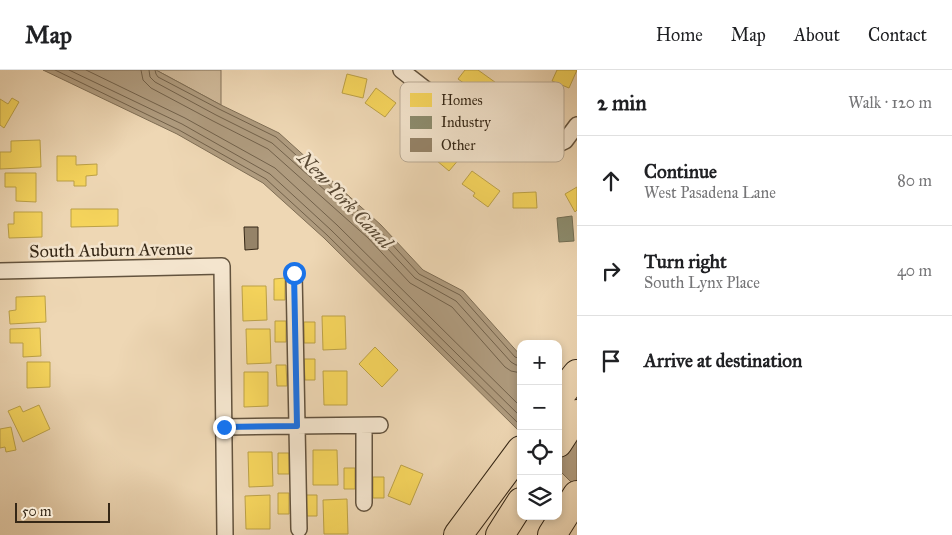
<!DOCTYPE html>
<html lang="en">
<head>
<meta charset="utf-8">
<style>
  :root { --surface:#fff; --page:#f6f6f6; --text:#202124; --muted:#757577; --line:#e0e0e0 }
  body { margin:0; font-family:"IM FELL Great Primer",serif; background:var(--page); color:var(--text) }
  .controls { position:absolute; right:15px; bottom:15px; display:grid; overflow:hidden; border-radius:10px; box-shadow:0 2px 8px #0003 }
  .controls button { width:45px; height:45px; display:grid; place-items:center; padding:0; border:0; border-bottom:1px solid var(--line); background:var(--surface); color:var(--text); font:25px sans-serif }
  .scale { position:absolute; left:15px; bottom:12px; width:95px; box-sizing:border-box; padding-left:5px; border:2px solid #352716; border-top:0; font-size:14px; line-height:18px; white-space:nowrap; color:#352716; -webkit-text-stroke:4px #f4e5ce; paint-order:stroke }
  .stop { position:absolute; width:15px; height:15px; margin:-11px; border:4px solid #1a73e8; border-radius:50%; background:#fff }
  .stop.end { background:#1a73e8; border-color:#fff; box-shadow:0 1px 5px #0008 }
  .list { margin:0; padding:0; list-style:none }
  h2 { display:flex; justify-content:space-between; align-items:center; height:65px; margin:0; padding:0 20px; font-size:21px }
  h2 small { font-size:16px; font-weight:400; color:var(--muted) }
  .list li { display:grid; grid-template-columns:32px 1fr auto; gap:15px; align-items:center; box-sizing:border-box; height:90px; padding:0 20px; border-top:1px solid var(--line) }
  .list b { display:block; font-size:19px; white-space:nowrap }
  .list p { margin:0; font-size:16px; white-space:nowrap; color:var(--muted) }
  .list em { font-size:16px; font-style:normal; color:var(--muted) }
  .icon { flex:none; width:28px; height:28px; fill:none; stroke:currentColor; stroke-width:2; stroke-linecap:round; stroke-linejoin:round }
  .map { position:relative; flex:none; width:577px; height:465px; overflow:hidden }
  header { display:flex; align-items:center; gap:30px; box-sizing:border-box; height:70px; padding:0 25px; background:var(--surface); border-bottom:1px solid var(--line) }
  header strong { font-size:24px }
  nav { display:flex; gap:28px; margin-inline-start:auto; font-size:18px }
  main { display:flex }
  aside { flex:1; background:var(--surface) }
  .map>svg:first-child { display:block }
</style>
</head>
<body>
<header>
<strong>Map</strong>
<nav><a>Home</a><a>Map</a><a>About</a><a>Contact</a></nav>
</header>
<main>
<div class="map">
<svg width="577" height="465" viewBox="0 0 577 465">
  <rect width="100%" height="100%" fill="#eed7b4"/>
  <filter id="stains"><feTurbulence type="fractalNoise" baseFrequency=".004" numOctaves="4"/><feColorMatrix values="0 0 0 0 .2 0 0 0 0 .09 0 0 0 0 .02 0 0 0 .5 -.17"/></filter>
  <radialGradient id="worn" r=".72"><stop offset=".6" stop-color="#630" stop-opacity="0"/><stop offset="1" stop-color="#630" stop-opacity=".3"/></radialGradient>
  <path fill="#cfb999" stroke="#827058" d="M156 0H221V35Z"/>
  <path fill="#af9b7e" stroke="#7e6d54" d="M43 0H156L221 35 279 63 381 155 423 200 463 221 521 286V363L324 168 263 113 177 64Z
    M558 323 577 342V418L558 399Z"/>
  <path fill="#f6d55c" stroke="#bca147" d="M465 0H478L499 15 489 31 458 9Z
    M557 0H577L569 18 552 11Z
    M347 4 367 9 363 28 342 23Z
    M376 18 396 33 385 47 365 33Z
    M12 28 19 32 4 58 0 55V29L8 34Z
    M40 70 41 97 0 99V82H11V71Z
    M441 72 460 88 449 101 430 85Z
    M57 86H76V95L97 94V105L86 106V116H74V111H57Z
    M472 101 500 121 488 137 473 126 475 123 462 114Z
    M5 103H36V132L16 131V117H5Z
    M577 117V140L575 142 565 124Z
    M536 122 537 138H513V123Z
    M71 139H118V156L71 157Z
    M14 142H42V167L9 168 8 154H14Z
    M285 208V230H274V209Z
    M242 216H266L267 250 243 251Z
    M45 226 46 252 10 254 9 241 16 240V227Z
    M322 246H345L346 279 323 280Z
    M275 251H286V272H275Z
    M304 252H315V273H304Z
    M40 258 41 286 23 287V273H10V259Z
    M246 259H270L271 293 247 294Z
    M375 277 398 300 382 317 359 294Z
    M304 289H315V310H305Z
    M27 292H50V317L27 318Z
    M276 295H286L287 316H277Z
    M323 301H347V335H324Z
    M244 302H268V336L244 337Z
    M39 335 50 359 23 372 8 341 20 336 23 342Z
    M11 357 16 380 6 382 5 377 0 378V359Z
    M313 380H337L338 415H313Z
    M248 382H272L273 416 249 417Z
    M278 383H289V404H278Z
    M401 395 423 404 410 435 388 426Z
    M344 398H355V419H344Z
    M373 407H384V428H373Z
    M278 423H289V444H278Z
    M270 425V459H246L245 426Z
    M306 425H317V446H307Z
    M347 429 348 464H324L323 430Z"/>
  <path fill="#8c8c6e" stroke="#726e54" d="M572 146 574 171 559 172 557 148Z"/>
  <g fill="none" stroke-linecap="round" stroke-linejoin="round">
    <path stroke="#72614a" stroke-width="1" d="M55 0 179 60 266 109 327 165 521 356
      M69 0 182 54 270 104 331 160 521 347
      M86 0 185 48 275 98 337 155 521 337
      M141 0 143 10 151 18 213 51 268 79 368 168 410 213 452 237 505 297 511 301 521 303
      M149 0 150 7 155 12 216 45 272 73 373 163 415 208 456 231 511 292 516 295H521
      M155 0 156 4 158 7 219 39 276 67 377 158 419 204 460 225 515 287 521 289"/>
  </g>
  <path fill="#958368" stroke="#352716" d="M244 157H258V179L245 180Z"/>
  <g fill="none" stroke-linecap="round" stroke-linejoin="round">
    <g stroke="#63533e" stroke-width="18">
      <path id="minor" d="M401 0 496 74 518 83H540L565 71 577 55
        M0 201 222 196 225 465
        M294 203 299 459
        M364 356V433
        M224 357 380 355"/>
    </g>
    <g stroke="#352716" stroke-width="30">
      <path id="motorway" d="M558 328 577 304
        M558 373 577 344
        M458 465 521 380
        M500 465 521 432
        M552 465 577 425"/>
    </g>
    <use href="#minor" stroke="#f4e5ce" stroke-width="15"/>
    <use href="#motorway" stroke="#eed7b4" stroke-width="28"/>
  </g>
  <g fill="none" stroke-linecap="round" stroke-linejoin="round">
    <path stroke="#1a73e8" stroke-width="6" d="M224 357 297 356 294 203"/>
  </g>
  <g text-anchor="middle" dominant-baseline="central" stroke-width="5" stroke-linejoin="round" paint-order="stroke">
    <g font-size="18" fill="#352716" stroke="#f4e5ce">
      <text transform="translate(111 180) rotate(-1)">South Auburn Avenue</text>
    </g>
    <g font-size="19" font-style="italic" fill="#5a4a35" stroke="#f4e5ce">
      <text transform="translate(345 130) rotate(46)">New York Canal</text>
    </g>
  </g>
  <rect x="400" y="12" width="164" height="80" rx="8" fill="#f4e5ce" stroke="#bbac97" stroke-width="1"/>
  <rect x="410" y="23" width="22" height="14" fill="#f6d55c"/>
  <rect x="410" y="46" width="22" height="13" fill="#8c8c6e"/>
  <rect x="410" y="68" width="22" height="14" fill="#958368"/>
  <g font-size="14" fill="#352716">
    <text x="441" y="35">Homes</text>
    <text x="441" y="57">Industry</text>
    <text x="441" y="80">Other</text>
  </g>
  <rect width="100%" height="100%" filter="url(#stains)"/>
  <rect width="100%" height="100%" fill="url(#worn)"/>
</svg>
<div class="controls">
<button>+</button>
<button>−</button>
<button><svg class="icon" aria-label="locate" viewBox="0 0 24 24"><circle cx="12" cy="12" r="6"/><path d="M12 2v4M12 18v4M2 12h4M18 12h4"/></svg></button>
<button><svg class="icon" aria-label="layers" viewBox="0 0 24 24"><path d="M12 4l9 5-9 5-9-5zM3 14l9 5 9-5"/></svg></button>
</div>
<div class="scale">50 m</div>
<div class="stop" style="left:294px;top:203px"></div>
<div class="stop end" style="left:224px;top:357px"></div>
</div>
<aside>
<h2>2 min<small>Walk · 120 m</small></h2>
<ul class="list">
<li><svg class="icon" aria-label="ahead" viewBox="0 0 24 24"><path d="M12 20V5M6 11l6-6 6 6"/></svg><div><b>Continue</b><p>West Pasadena Lane</p></div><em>80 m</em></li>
<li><svg class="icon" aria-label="right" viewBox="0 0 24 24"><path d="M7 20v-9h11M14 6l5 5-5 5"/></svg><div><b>Turn right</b><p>South Lynx Place</p></div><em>40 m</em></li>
<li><svg class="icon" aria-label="arrive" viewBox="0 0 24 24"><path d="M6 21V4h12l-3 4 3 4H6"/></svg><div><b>Arrive at destination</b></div></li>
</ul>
</aside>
</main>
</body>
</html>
